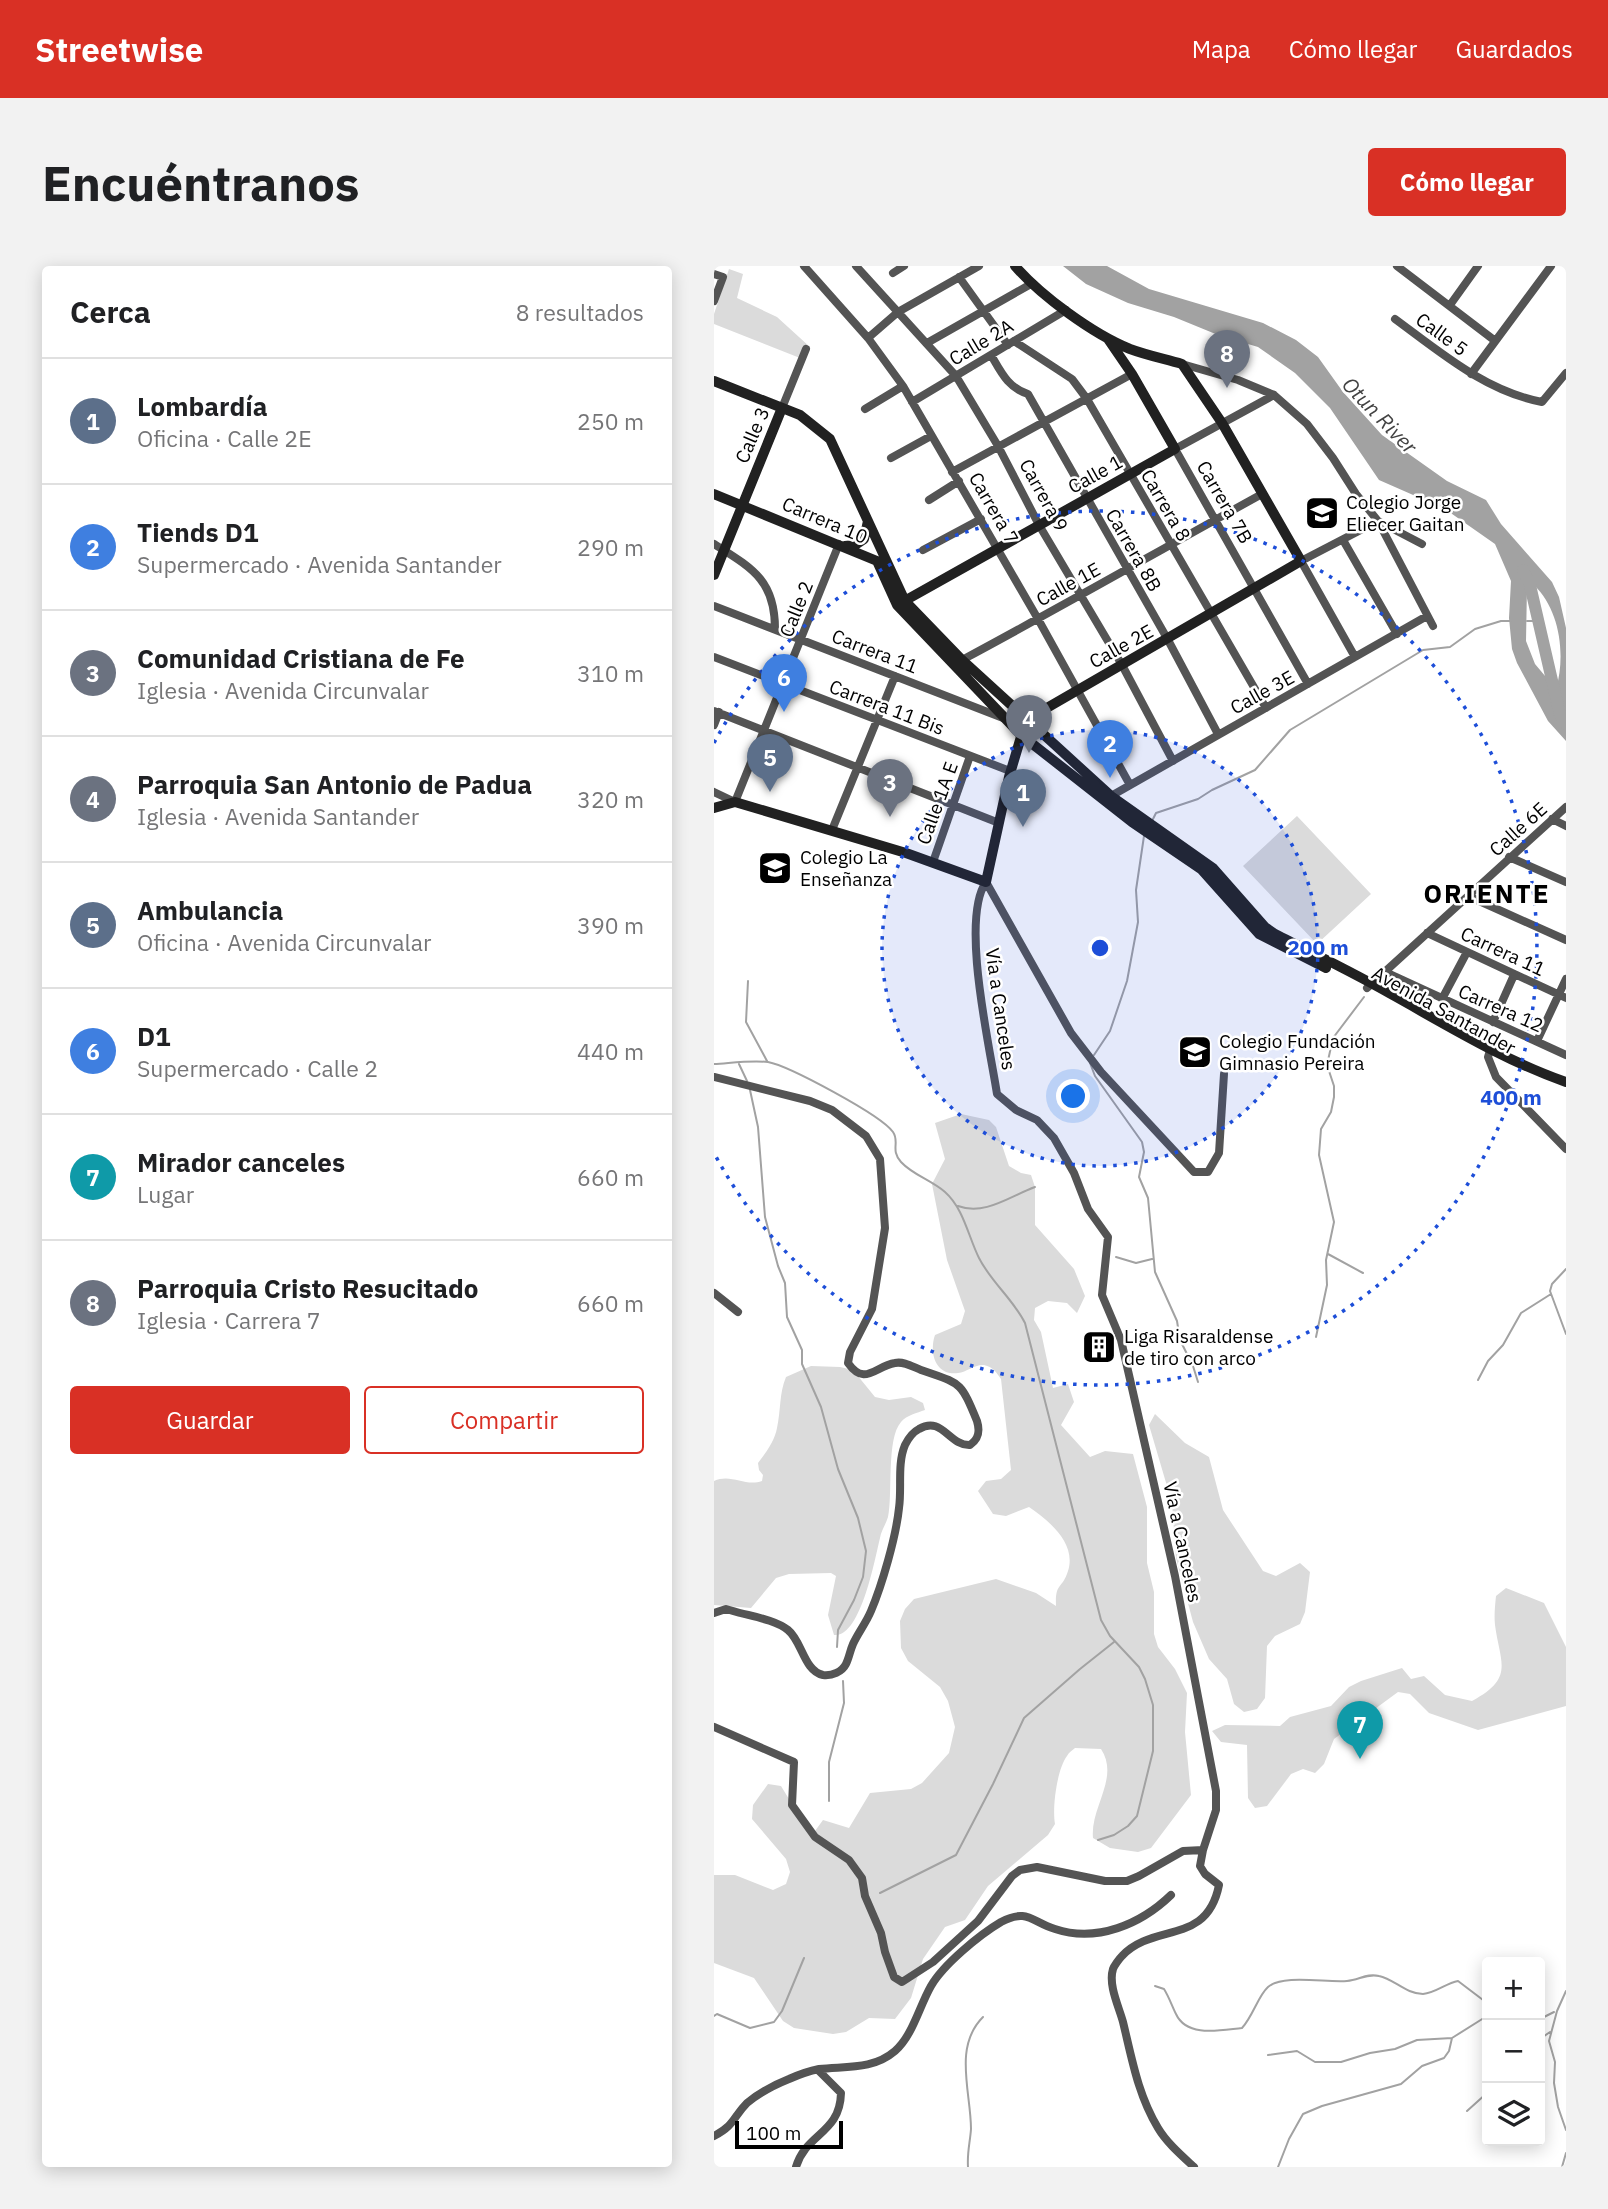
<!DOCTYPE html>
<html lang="es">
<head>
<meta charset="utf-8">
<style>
  :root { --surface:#fff; --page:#f2f2f2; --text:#202124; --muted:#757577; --line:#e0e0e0; --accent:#d93025 }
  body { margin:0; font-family:"IBM Plex Sans",sans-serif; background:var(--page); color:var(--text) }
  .controls { position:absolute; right:21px; bottom:21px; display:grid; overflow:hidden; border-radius:7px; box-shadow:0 4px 18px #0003 }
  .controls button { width:63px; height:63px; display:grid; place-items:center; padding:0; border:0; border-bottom:2px solid var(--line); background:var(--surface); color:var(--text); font:35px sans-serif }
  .scale { position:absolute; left:21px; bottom:18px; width:108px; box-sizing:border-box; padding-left:7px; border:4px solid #000; border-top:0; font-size:19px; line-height:24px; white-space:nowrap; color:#000; -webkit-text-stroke:5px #fff; paint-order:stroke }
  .you { position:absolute; left:360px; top:831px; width:24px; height:24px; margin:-18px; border:5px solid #fff; border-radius:50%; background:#1a73e8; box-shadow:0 0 0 10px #1a73e833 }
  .badge { display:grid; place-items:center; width:46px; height:46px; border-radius:50%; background:var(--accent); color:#fff; font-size:23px; font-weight:700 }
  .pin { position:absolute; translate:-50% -58px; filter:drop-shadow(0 2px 4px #0008) }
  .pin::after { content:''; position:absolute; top:37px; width:24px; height:21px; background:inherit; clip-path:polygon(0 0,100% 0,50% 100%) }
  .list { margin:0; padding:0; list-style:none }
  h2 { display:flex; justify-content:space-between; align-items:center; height:91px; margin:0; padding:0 28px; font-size:30px }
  h2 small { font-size:23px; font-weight:400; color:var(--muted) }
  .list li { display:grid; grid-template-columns:46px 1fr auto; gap:21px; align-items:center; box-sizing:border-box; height:126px; padding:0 28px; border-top:2px solid var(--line) }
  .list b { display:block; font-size:26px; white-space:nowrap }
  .list p { margin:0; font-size:23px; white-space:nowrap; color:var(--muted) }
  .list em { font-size:23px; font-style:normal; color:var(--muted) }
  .actions { display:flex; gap:14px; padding:21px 28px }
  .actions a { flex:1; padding:16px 0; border:2px solid var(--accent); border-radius:7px; text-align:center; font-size:24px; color:var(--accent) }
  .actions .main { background:var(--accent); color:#fff }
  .icon { flex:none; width:38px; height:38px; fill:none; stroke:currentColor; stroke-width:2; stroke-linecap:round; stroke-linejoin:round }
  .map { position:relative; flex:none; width:852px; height:1901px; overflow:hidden; border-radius:7px }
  header { display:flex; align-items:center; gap:42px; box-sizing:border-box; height:98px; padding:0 35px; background:var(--accent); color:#fff }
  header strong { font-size:33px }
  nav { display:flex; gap:38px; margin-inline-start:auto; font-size:24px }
  .intro { display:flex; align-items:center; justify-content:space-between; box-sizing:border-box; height:168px; padding:0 42px }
  h1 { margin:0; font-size:49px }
  .button { padding:18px 32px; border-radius:7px; background:var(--accent); color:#fff; font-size:24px; font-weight:700 }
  main { display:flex; gap:42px; padding:0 42px }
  aside { flex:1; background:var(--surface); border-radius:7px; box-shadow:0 4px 18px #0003 }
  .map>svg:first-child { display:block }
</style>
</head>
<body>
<header>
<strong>Streetwise</strong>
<nav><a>Mapa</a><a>Cómo llegar</a><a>Guardados</a></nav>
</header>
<div class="intro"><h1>Encuéntranos</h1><a class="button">Cómo llegar</a></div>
<main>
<aside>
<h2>Cerca<small>8 resultados</small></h2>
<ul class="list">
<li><span class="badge" style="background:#5c6f8a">1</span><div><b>Lombardía</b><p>Oficina · Calle 2E</p></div><em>250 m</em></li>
<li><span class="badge" style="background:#3f7fe0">2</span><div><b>Tiends D1</b><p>Supermercado · Avenida Santander</p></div><em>290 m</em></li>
<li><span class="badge" style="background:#6b7280">3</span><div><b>Comunidad Cristiana de Fe</b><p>Iglesia · Avenida Circunvalar</p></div><em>310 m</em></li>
<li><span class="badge" style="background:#6b7280">4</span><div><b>Parroquia San Antonio de Padua</b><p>Iglesia · Avenida Santander</p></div><em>320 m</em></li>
<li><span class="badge" style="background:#5c6f8a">5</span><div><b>Ambulancia</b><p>Oficina · Avenida Circunvalar</p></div><em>390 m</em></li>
<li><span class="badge" style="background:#3f7fe0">6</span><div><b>D1</b><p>Supermercado · Calle 2</p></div><em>440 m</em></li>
<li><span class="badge" style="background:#0f9aa8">7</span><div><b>Mirador canceles</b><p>Lugar</p></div><em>660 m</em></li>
<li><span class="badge" style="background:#6b7280">8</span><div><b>Parroquia Cristo Resucitado</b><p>Iglesia · Carrera 7</p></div><em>660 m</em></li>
</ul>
<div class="actions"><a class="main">Guardar</a><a>Compartir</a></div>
</aside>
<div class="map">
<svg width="852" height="1901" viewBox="0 0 852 1901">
  <rect width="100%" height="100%" fill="#fff"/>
  <path fill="#dbdbdb" d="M15 3 29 8 23 32 63 51 96 81 86 92 0 58V48Z
    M583 550 657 628 603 678 529 600Z
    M247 848 275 854 282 861 295 900 307 907 317 909 321 921V959L360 1003 371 1030 363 1047 353 1037 334 1035 321 1042 320 1054 327 1066 339 1122 354 1118 360 1136 347 1159 376 1191 391 1185 419 1188 433 1241V1297L440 1326V1368L444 1381 461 1403 473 1427 471 1466 477 1529 437 1582 424 1586 396 1582 379 1572C376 1541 406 1512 387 1483L361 1482C359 1484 355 1486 353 1490 343 1503 338 1542 341 1558L334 1569 274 1620 251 1654 231 1661 209 1693 197 1732 181 1753 155 1752 132 1766 119 1768 80 1762 69 1755 40 1712 0 1697V1609H21L59 1624 72 1618 76 1606 72 1593 38 1553 39 1539 54 1518 67 1520 89 1556 101 1565 109 1554 135 1562 156 1527 197 1523 208 1517 235 1487 241 1461 234 1435 226 1421 194 1395 187 1382 186 1355 191 1343 200 1333 282 1313 322 1327 342 1340C341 1316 348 1324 354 1305 363 1277 334 1254 315 1241L292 1250 279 1248 264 1225 272 1215 287 1213 297 1204 287 1113C282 1106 279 1101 270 1099 261 1098 253 1106 244 1107 221 1110 215 1086 221 1069L247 1058 251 1045 233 994 218 918 231 893 221 857Z
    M97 1100 126 1101 139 1104 161 1131 175 1134 197 1131 209 1137 211 1144C203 1147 193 1149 187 1156 172 1173 179 1230 174 1251 172 1258 167 1265 166 1272 161 1292 147 1372 120 1369L114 1349 122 1310 117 1307 75 1308 62 1312 37 1342 0 1339V1215C17 1207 31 1221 48 1215L49 1209 45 1204 44 1197C52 1187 61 1174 63 1162 67 1144 65 1128 72 1111Z
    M441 1148 471 1177 495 1191 509 1244 549 1305 562 1310 586 1297 596 1306 591 1346 586 1358 561 1370 553 1380 551 1432 543 1443 530 1446 520 1438 513 1413 495 1393 479 1356 462 1292 458 1237 435 1159Z
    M792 1322 830 1337 852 1381V1440L764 1464 715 1447 696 1428 684 1426 620 1473 610 1498 601 1507 589 1503 577 1508 553 1540 541 1542 534 1532 533 1479 507 1476 498 1465 511 1459 566 1460 576 1451 617 1440 635 1421 647 1415 688 1402 697 1413 710 1410 731 1429 758 1435C801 1412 786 1397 781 1359 780 1350 781 1340 782 1330Z"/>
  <path fill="#a2a2a2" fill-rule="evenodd" d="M349 0H393L435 23 549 57 582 74 604 91 629 126 668 169 733 215 772 234 787 258 838 316 845 331 852 362V475L834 455 803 397 798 383 795 352 797 315 781 278 731 243 665 214 616 142 581 107 544 81 504 69 460 51 414 37 372 18ZM820 319C846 344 852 389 842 423L821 398 812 375 813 320Z"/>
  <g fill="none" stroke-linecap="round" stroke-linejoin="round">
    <path stroke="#a2a2a2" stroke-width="2" d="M813 355H825
      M439 553 442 547 484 533 498 524 541 504 576 464 709 384 736 381 761 363 787 355H797
      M34 715 32 756 53 795
      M380 789 396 765 413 715 424 656 422 624 430 570
      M376 797 381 810 428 876 430 886 425 911 434 932 441 1006 463 1055 466 1074 479 1100 484 1116
      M0 798C17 797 37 794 54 796 75 800 167 849 179 866 186 876 176 884 187 896 199 909 217 914 231 926 250 943 254 970 265 992 277 1016 299 1033 311 1057L387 1354 396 1370 425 1401 431 1413 439 1439V1485L423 1550 414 1560 400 1569 384 1574
      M25 798 33 815
      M36 824 44 861 51 951 64 1000 71 1017 73 1051 88 1084V1098L107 1141 124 1203 144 1252 152 1285 149 1311 140 1334 124 1364 123 1381
      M244 940C271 950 296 930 321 921
      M614 988 649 1007
      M402 991 422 997 438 993
      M852 1003 838 1018 836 1025 852 1068
      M602 1071 613 1019 612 994 620 956 605 889 607 863 617 846 620 831V820L613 799 619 772 650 731
      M764 1114 774 1095 789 1079 807 1047 837 1028
      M115 1535V1496L130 1437 129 1415
      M166 1627 242 1589 279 1518 310 1452 366 1403 400 1376
      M441 1720 450 1723C455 1731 458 1740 462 1748 473 1772 507 1764 528 1762 539 1750 544 1730 554 1721 569 1708 613 1717 633 1715 645 1714 653 1707 665 1710 680 1713 692 1728 709 1728 722 1727 732 1717 744 1715L773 1737
      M852 1725 843 1745 835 1775 841 1796 840 1817 844 1841 852 1864
      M0 1750 3 1748 36 1762 60 1756 68 1745 90 1692
      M826 1753 840 1746
      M826 1773 836 1766
      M554 1789 583 1785 601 1796H627L656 1787 681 1783 703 1774 738 1772 773 1750
      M753 1845 773 1827
      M254 1901C253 1886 256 1877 257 1863 257 1826 239 1781 269 1751
      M564 1901 575 1873 589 1848 608 1840 687 1818 708 1800 730 1792 735 1785 738 1772
      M848 1901 852 1887"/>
    <path stroke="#a2a2a2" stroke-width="12" d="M809 304 816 319 846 449 852 458"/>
    <path stroke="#545454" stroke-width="8" d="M90 0 154 72 189 120 324 353 416 519
      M142 0 242 110 284 180 325 259 408 399 459 495
      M683 0 780 74
      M179 7 190 0
      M0 8 9 11 0 35
      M245 11 294 79
      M736 39 764 0
      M681 53C726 86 771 125 828 136L852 107
      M154 72 184 46 265 0
      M300 75 358 113 373 133 552 442
      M213 77 317 18
      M277 89C287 106 294 122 314 128L454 374 504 468
      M468 98 524 114 560 129 593 158 619 192 642 228 664 255 719 360
      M757 108 837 0
      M560 129 461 183 594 418
      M198 136 352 44
      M68 142 92 83
      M151 143 189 120
      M177 192 217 170
      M238 206 418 108
      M215 234 245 215
      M664 255 708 278
      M629 274 683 368
      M0 278C38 302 61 314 61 363
      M209 284 267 253
      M0 340 289 452 312 454
      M0 391 296 505
      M641 391 587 295 664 255
      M248 394C349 340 448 283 548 228
      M0 445 285 557
      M0 459 5 446
      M0 526 21 536 125 278
      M397 530 713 350
      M838 553 852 560
      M118 564 181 410
      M795 591 852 616
      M219 596 256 490
      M754 630 852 674
      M713 667 852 732
      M671 706 852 789
      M653 722 852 541
      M728 733 753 686
      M779 756 800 709
      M823 775 852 713
      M776 784 774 791 782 811 852 883
      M0 811 96 835 118 844 152 870 166 893 171 962 158 1043 136 1086 134 1097C151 1121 161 1100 181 1097 190 1095 199 1101 207 1104 247 1118 246 1114 263 1155 266 1165 265 1173 256 1179 235 1180 228 1149 205 1163 199 1166 194 1173 191 1179 183 1198 188 1222 185 1242 182 1271 168 1319 157 1345 152 1357 144 1367 139 1378 136 1385 135 1392 132 1398 128 1406 118 1410 109 1409 90 1405 88 1375 74 1364 60 1353 35 1350 19 1345L12 1343 0 1347
      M0 1027 24 1046
      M0 1461 80 1496 78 1539 101 1571 135 1594 148 1612 151 1630 167 1667 171 1686 180 1711 188 1716 219 1696 264 1655 298 1610 306 1604 323 1601 391 1615H413L425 1610 469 1585 489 1584
      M0 1870C21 1859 19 1851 33 1837 45 1827 60 1819 75 1813 84 1809 95 1805 105 1803 132 1800 159 1804 181 1785 199 1769 205 1741 217 1720 229 1699 265 1669 287 1656 313 1642 318 1656 341 1663 383 1677 427 1658 457 1629
      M82 1901C92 1867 126 1868 127 1827L104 1804
      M480 1901C467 1889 453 1877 444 1862 424 1829 418 1793 409 1756 405 1741 394 1719 399 1703 400 1700 405 1693 408 1690 440 1656 493 1680 505 1619L491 1608 486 1600 489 1584 502 1544V1525L461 1310 407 1074 388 1029 394 971 374 943 360 907 340 872 323 854 302 844 283 828C276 782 246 653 272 616L357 767 387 806 480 906H494L505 887 510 808"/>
    <path stroke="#212121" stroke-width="10" d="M0 115 86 149 116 173 191 335 248 394 397 530 499 602 551 661 561 668C599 687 638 706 675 727 733 759 789 794 852 816
      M0 228 163 295 183 339 307 469 418 556 487 603 545 668 612 702
      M131 280 141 279 150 273 154 255
      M0 309 68 142
      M185 338 461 183 418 108 394 73
      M0 542 21 536 192 587 272 616 295 511 312 454 587 295 508 157 468 98C451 93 432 89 416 83 379 68 327 30 301 0"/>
  </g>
  <circle cx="386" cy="682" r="218" fill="#1d4ed8" fill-opacity=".12"/>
  <g fill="none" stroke="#1d4ed8" stroke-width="3.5" stroke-dasharray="3.5 7">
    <circle cx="386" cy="682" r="218"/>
    <path d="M0 477A437 437 0 1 1 0 887"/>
  </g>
  <defs>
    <g id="school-square" transform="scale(1.75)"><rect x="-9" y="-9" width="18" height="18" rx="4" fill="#000" stroke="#fff"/><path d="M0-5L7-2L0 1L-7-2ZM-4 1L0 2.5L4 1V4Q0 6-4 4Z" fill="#fff"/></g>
    <g id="building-square" transform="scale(1.75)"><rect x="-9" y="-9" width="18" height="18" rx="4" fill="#000" stroke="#fff"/><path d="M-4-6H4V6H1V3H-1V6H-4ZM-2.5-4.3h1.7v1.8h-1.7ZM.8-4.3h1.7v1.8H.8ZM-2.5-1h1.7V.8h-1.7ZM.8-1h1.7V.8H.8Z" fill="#fff"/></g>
  </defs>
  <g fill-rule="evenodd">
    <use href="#school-square" x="608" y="247"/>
    <use href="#school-square" x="61" y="602"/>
    <use href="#school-square" x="481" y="786"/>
    <use href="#building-square" x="385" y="1081"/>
  </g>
  <g text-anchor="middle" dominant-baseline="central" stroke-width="5" stroke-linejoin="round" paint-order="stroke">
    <g font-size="19" fill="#000" stroke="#fff">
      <text transform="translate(728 68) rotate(36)">Calle 5</text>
      <text transform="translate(267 76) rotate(-31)">Calle 2A</text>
      <text transform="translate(38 169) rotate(-67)">Calle 3</text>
      <text transform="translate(381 208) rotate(-29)">Calle 1</text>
      <text transform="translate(330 229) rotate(61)">Carrera 9</text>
      <text transform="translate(511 236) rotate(60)">Carrera 7B</text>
      <text transform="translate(452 239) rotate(60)">Carrera 8</text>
      <text transform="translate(280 242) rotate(60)">Carrera 7</text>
      <text transform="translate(111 254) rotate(23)">Carrera 10</text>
      <text transform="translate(420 284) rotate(60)">Carrera 8B</text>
      <text transform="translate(354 318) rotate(-29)">Calle 1E</text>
      <text transform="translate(82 343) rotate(-68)">Calle 2</text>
      <text transform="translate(407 380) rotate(-29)">Calle 2E</text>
      <text transform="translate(161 385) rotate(21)">Carrera 11</text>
      <text transform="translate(548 426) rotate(-29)">Calle 3E</text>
      <text transform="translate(173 441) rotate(21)">Carrera 11 Bis</text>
      <text transform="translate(223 537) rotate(-70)">Calle 1A E</text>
      <text transform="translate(804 563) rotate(-42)">Calle 6E</text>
      <text transform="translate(789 685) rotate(25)">Carrera 11</text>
      <text transform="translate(787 742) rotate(24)">Carrera 12</text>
      <text transform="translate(287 743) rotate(82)">Vía a Canceles</text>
      <text transform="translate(730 744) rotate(29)">Avenida Santander</text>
      <text transform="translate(469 1276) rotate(78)">Vía a Canceles</text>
    </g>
    <g font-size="19" fill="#000" stroke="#fff" text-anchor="start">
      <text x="632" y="236">Colegio Jorge<tspan x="632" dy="22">Eliecer Gaitan</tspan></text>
      <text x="86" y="591">Colegio La<tspan x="86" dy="22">Enseñanza</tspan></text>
      <text x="505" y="775">Colegio Fundación<tspan x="505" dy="22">Gimnasio Pereira</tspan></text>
      <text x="410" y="1070">Liga Risaraldense<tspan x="410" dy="22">de tiro con arco</tspan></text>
    </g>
    <g font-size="21" font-style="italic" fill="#434343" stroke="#fff">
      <text transform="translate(666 149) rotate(46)">Otun River</text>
    </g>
    <g font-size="26" font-weight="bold" letter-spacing="2" fill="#000" stroke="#fff">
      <text x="773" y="627">ORIENTE</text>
    </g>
  </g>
  <circle cx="386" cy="682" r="10" fill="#1d4ed8" stroke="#fff" stroke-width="3.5"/>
  <g font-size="21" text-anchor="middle" font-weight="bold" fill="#1d4ed8" stroke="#fff" stroke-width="5" stroke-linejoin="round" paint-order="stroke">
    <text x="604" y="689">200 m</text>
    <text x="797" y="839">400 m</text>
  </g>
</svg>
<div class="controls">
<button>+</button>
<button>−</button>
<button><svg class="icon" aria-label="layers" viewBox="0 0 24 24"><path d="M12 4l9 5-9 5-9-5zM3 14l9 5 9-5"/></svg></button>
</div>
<div class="scale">100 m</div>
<div class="you"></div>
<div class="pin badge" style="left:309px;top:561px;background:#5c6f8a">1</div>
<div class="pin badge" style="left:396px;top:512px;background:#3f7fe0">2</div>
<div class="pin badge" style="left:176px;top:551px;background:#6b7280">3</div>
<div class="pin badge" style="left:315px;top:487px;background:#6b7280">4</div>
<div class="pin badge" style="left:56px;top:526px;background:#5c6f8a">5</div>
<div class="pin badge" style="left:70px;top:446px;background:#3f7fe0">6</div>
<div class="pin badge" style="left:646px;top:1493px;background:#0f9aa8">7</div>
<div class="pin badge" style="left:513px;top:122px;background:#6b7280">8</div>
</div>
</main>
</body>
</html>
